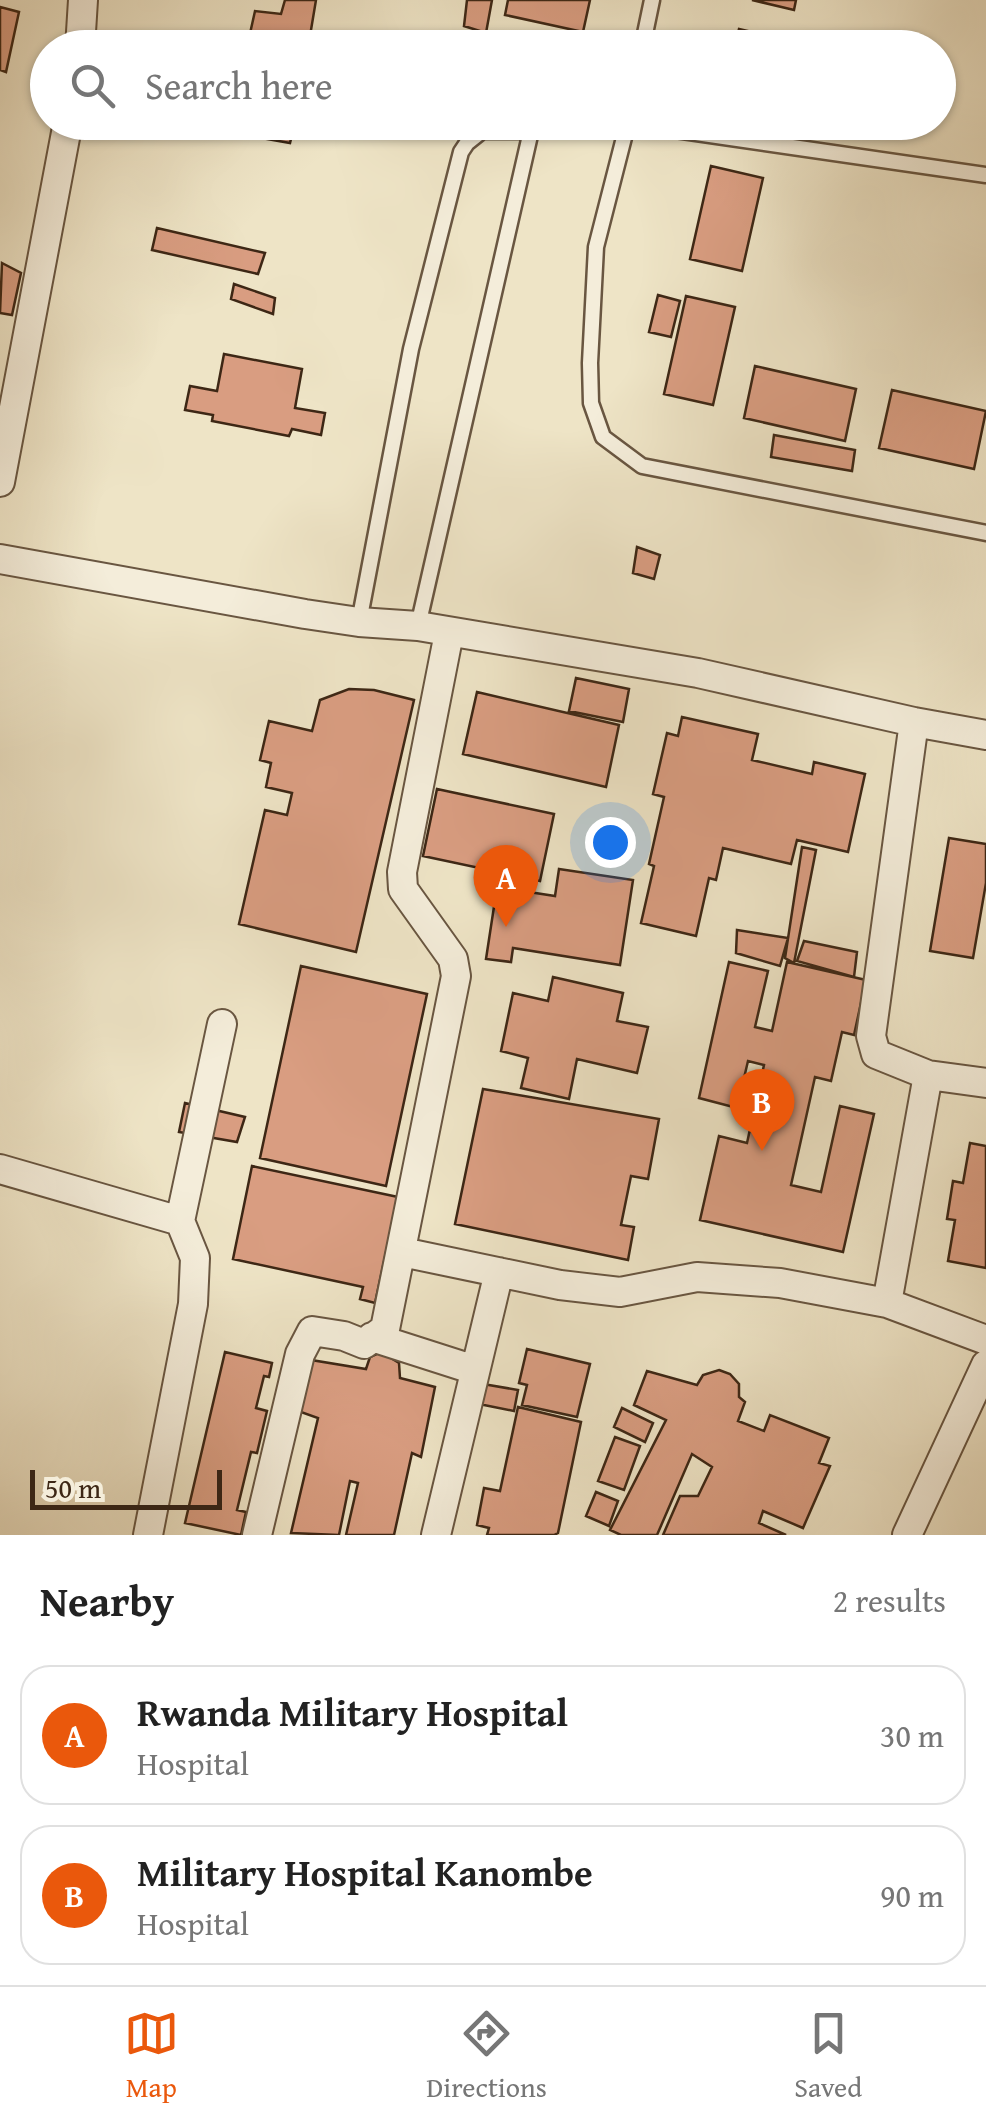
<!DOCTYPE html>
<html lang="en">
<head>
<meta charset="utf-8">
<style>
  :root { --surface:#fff; --page:#f6f6f6; --text:#222; --muted:#767676; --line:#e0e0e0; --accent:#ea580c }
  body { margin:0; font-family:"Gentium Book Plus",serif; background:var(--page); color:var(--text) }
  .scale { position:absolute; left:30px; bottom:25px; width:192px; box-sizing:border-box; padding-left:10px; border:5px solid #3d2715; border-top:0; font-size:28px; line-height:35px; white-space:nowrap; color:#3d2715; -webkit-text-stroke:8px #f4edda; paint-order:stroke }
  .you { position:absolute; left:610px; top:842px; width:35px; height:35px; margin:-25px; border:8px solid #fff; border-radius:50%; background:#1a73e8; box-shadow:0 0 0 15px #1a73e833 }
  .badge { display:grid; place-items:center; width:65px; height:65px; border-radius:50%; background:var(--accent); color:#fff; font-size:32px; font-weight:700 }
  .pin { position:absolute; translate:-50% -82px; filter:drop-shadow(0 2px 5px #0008) }
  .pin::after { content:''; position:absolute; top:52px; width:35px; height:30px; background:inherit; clip-path:polygon(0 0,100% 0,50% 100%) }
  .list { margin:0; padding:0; list-style:none }
  h2 { display:flex; justify-content:space-between; align-items:center; height:130px; margin:0; padding:0 40px; font-size:42px }
  h2 small { font-size:32px; font-weight:400; color:var(--muted) }
  .list li { display:grid; grid-template-columns:65px 1fr auto; gap:30px; align-items:center; box-sizing:border-box; height:140px; margin:0 20px 20px; padding:0 20px; border:2px solid var(--line); border-radius:30px }
  .list b { display:block; font-size:38px; white-space:nowrap }
  .list p { margin:0; font-size:32px; white-space:nowrap; color:var(--muted) }
  .list em { font-size:32px; font-style:normal; color:var(--muted) }
  .icon { flex:none; width:55px; height:55px; fill:none; stroke:currentColor; stroke-width:2; stroke-linecap:round; stroke-linejoin:round }
  .map { position:relative; flex:none; width:986px; height:1535px; overflow:hidden }
  .search { position:absolute; background:var(--surface); box-shadow:0 2px 8px #0004; left:30px; right:30px; top:30px; height:110px; display:flex; align-items:center; gap:25px; box-sizing:border-box; padding:0 35px; border-radius:55px; color:var(--muted); font-size:38px }
  .sheet { height:450px; background:var(--surface) }
  nav { display:flex; justify-content:space-around; align-items:center; box-sizing:border-box; height:140px; border-top:2px solid var(--line); background:var(--surface); font-size:28px; color:var(--muted) }
  nav a { display:grid; justify-items:center; gap:5px }
  nav .on { color:var(--accent) }
  .map>svg:first-child { display:block }
</style>
</head>
<body>
<div class="map">
<svg width="986" height="1535" viewBox="0 0 986 1535">
  <rect width="100%" height="100%" fill="#eee4c6"/>
  <filter id="stains"><feTurbulence type="fractalNoise" baseFrequency=".002" numOctaves="4"/><feColorMatrix values="0 0 0 0 .2 0 0 0 0 .09 0 0 0 0 .02 0 0 0 .5 -.17"/></filter>
  <radialGradient id="worn" r=".72"><stop offset=".6" stop-color="#630" stop-opacity="0"/><stop offset="1" stop-color="#630" stop-opacity=".3"/></radialGradient>
  <path fill="#d99d81" stroke="#3d2715" stroke-width="2.5" d="M285 0H316L308 48H288L249 38 255 11 281 14Z
    M467 0H492L486 33 464 26Z
    M508 0H590L583 32 505 15Z
    M752 0H796L794 10Z
    M0 7 19 12 6 72 0 70Z
    M739 29 791 41 790 48H734Z
    M263 122H295L290 143 256 137Z
    M718 122H773L769 138 717 126Z
    M711 166 763 178 742 271 690 259Z
    M157 228 265 253 258 274 152 250Z
    M2 263 21 273 12 315 0 313Z
    M234 284 275 298 273 314 231 299Z
    M658 295 680 301 671 337 649 332Z
    M686 296 735 307 713 405 664 394Z
    M224 354 302 369 295 408 325 413 321 435 292 429 289 436 212 421 213 415 185 410 190 386 217 391Z
    M755 366 856 389 845 441 744 418Z
    M892 390 986 411 974 469 879 448Z
    M774 435 855 450 852 471 771 457Z
    M637 547 660 555 654 579 633 573Z
    M576 678 629 689 623 722 569 711Z
    M349 689 374 690 414 700 356 952 239 924 265 810 287 815 292 793 266 787 271 763 260 760 269 721 312 731 320 700Z
    M477 692 619 725 606 787 463 754Z
    M682 717 758 734 752 760 812 774 814 762 865 774 848 852 797 840 791 864 723 848 716 880 709 878 696 936 641 923 654 866 649 864 664 797 653 794 667 733 678 736Z
    M437 789 554 814 540 881 423 856Z
    M949 838 986 844V883L973 958 930 951Z
    M802 847 816 850 794 963 785 958Z
    M559 869 633 880 620 965 513 948 511 962 486 959 497 887 555 896Z
    M737 930 788 938 780 966 736 953Z
    M804 941 857 952 854 977 797 961Z
    M729 962 768 971 755 1027 772 1031 787 962 866 980 854 1035 842 1032 831 1081 815 1077 791 1185 821 1192 840 1106 874 1114 843 1252 700 1220 719 1136 747 1143 764 1065 748 1061 737 1108 699 1098Z
    M301 966 427 994 386 1186 260 1158Z
    M553 977 623 993 617 1021 648 1027 637 1073 577 1059 569 1099 521 1088 528 1058 501 1051 513 993 548 1001Z
    M483 1089 659 1119 648 1179 631 1176 621 1225 634 1227 628 1260 455 1224Z
    M185 1103 245 1117 237 1142 179 1132Z
    M970 1143 986 1146V1268L948 1261 955 1220 947 1219 953 1181 963 1183Z
    M252 1166 398 1197 375 1303 360 1299 363 1287 233 1259Z
    M527 1349 590 1364 577 1417 522 1405 527 1385 519 1383Z
    M225 1352 272 1363 269 1377 264 1376 256 1408 267 1411 257 1453 251 1452 237 1510 246 1512 241 1535 185 1523Z
    M381 1352 399 1363 400 1378 435 1387 421 1457 412 1453 394 1535H346L358 1483 350 1481 339 1535 291 1533 318 1418 298 1411 311 1360 366 1369 370 1357Z
    M719 1370 730 1374 739 1384V1397L745 1402 738 1421 764 1431 770 1415 829 1438 819 1463 830 1466 803 1528 763 1511 759 1523 786 1535H663L680 1496H698L712 1467 692 1454 657 1535H621L610 1530 666 1420 634 1405 647 1371 697 1385 703 1375Z
    M483 1384 518 1390 514 1411 479 1404Z
    M518 1407 581 1422 558 1533 554 1535H487L489 1528 477 1525 484 1488 500 1491Z
    M622 1408 653 1423 645 1442 614 1427Z
    M615 1437 640 1446 624 1490 598 1481Z
    M596 1492 618 1501 609 1526 586 1516Z"/>
  <g fill="none" stroke-linecap="round" stroke-linejoin="round">
    <g stroke="#695641" stroke-width="19">
      <path id="service" d="M642 48 652 0
        M628 122 596 247 590 363 591 403 603 437 642 466 986 533
        M359 622 411 349 461 152 467 143 482 131H531L627 123 986 175
        M418 626 531 131"/>
    </g>
    <g stroke="#695641" stroke-width="32">
      <path id="minor" d="M80 48 83 0
        M0 482 68 122
        M0 559 305 614 359 622 418 626 698 673 914 722 986 735
        M914 722 871 1036 876 1054 928 1075
        M0 1169 180 1221
        M402 1252 560 1285 620 1292 697 1277 780 1283 887 1303 986 1340
        M887 1303 928 1075 986 1083
        M372 1337 475 1370
        M148 1535 193 1304 195 1258 180 1221 222 1024
        M257 1535 300 1354 312 1331 344 1336 364 1344 385 1329 456 976 453 959 403 889 402 872 449 633
        M436 1535 499 1272
        M907 1535 986 1365"/>
    </g>
    <use href="#service" stroke="#f4edda" stroke-width="14"/>
    <use href="#minor" stroke="#f4edda" stroke-width="28"/>
  </g>
  <rect width="100%" height="100%" filter="url(#stains)"/>
  <rect width="100%" height="100%" fill="url(#worn)"/>
</svg>
<div class="scale">50 m</div>
<div class="you"></div>
<div class="pin badge" style="left:506px;top:927px">A</div>
<div class="pin badge" style="left:762px;top:1151px">B</div>
<div class="search"><svg class="icon" aria-label="search" viewBox="0 0 24 24"><circle cx="10" cy="10" r="6"/><path d="M15 15l6 6"/></svg>Search here</div>
</div>
<section class="sheet">
<h2>Nearby<small>2 results</small></h2>
<ul class="list">
<li><span class="badge">A</span><div><b>Rwanda Military Hospital</b><p>Hospital</p></div><em>30 m</em></li>
<li><span class="badge">B</span><div><b>Military Hospital Kanombe</b><p>Hospital</p></div><em>90 m</em></li>
</ul>
</section>
<nav>
<a class="on"><svg class="icon" aria-label="map" viewBox="0 0 24 24"><path d="M3 6l6-2 6 2 6-2v14l-6 2-6-2-6 2zM9 4v14M15 6v14"/></svg>Map</a>
<a><svg class="icon" aria-label="directions" viewBox="0 0 24 24"><path d="M12 3l9 9-9 9-9-9zM9 14v-3h6M13 9l2 2-2 2"/></svg>Directions</a>
<a><svg class="icon" aria-label="saved" viewBox="0 0 24 24"><path d="M7 4h10v16l-5-4-5 4z"/></svg>Saved</a>
</nav>
</body>
</html>
